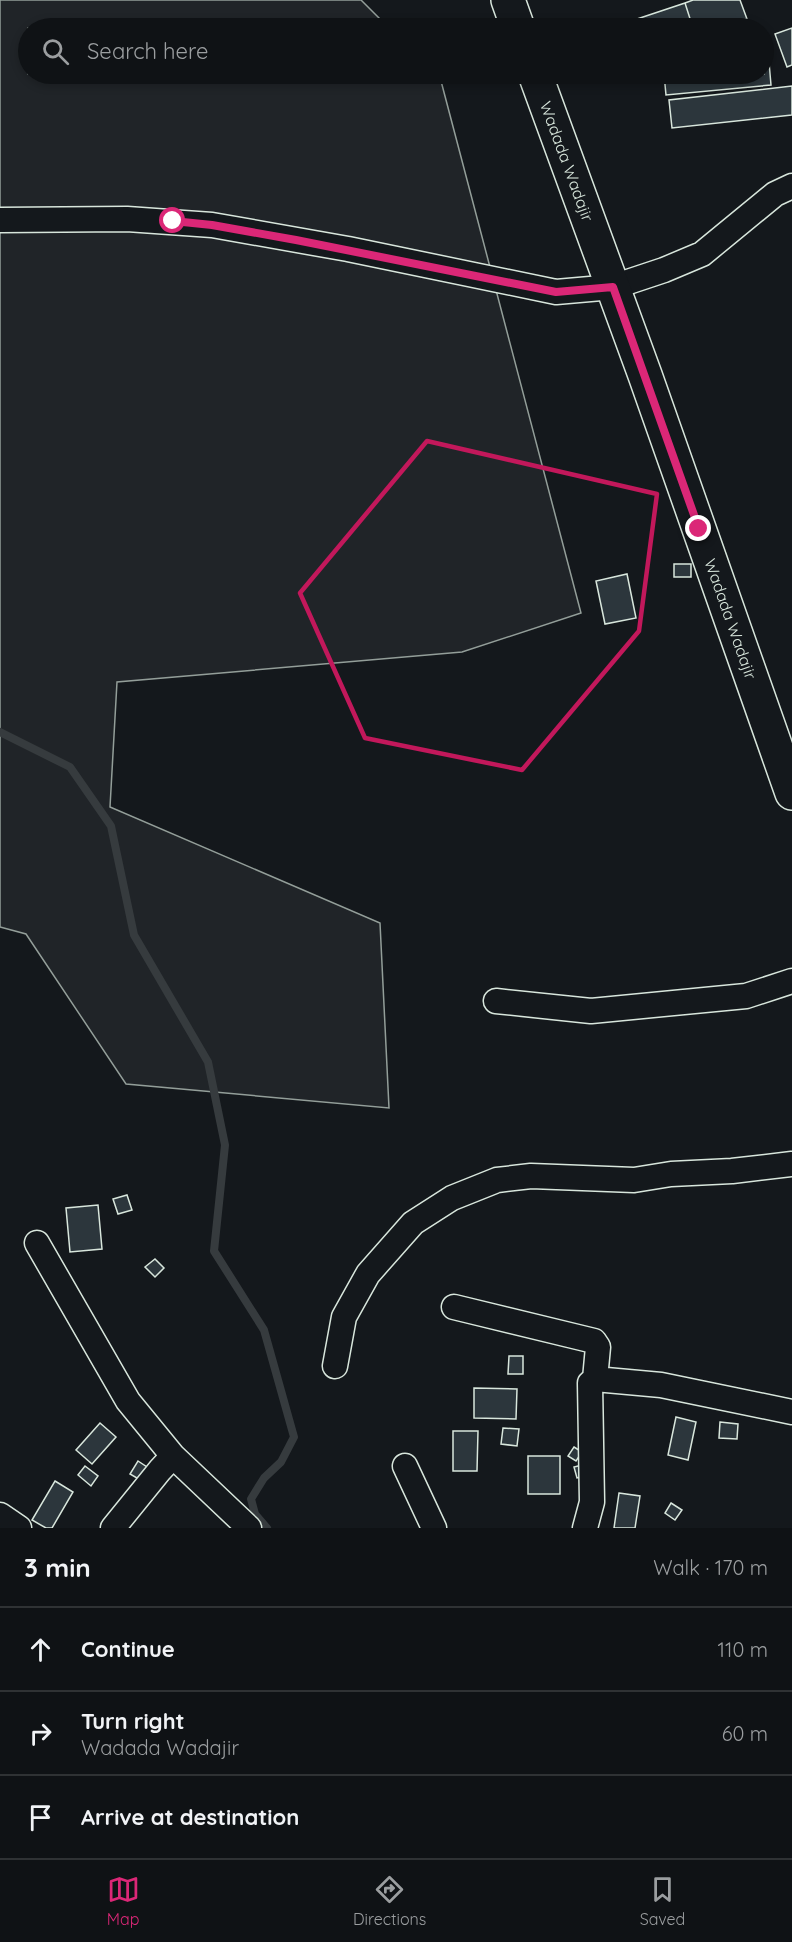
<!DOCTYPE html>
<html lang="en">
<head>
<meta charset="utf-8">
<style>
  :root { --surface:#0f1215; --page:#1d2022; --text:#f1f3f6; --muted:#9b9ea0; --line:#2f3234; --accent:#db2777 }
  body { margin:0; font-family:Quicksand,sans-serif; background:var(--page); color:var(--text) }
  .stop { position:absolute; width:18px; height:18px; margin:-14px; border:4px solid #db2777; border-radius:50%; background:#fff }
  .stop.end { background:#db2777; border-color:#fff; box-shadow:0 2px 6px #0008 }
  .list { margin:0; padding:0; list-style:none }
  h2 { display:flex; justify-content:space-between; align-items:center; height:78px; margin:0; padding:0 24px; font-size:26px }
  h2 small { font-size:20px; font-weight:400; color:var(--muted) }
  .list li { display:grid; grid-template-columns:39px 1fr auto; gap:18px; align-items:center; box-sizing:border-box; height:84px; padding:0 24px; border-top:2px solid var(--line) }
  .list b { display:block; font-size:22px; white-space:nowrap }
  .list p { margin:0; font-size:20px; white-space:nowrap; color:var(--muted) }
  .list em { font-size:20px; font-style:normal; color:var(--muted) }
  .icon { flex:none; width:33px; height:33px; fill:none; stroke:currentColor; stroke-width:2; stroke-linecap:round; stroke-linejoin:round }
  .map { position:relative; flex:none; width:792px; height:1528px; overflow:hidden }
  .search { position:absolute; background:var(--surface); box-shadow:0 3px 9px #0003; left:18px; right:18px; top:18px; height:66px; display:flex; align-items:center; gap:15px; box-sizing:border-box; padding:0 21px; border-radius:33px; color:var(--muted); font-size:22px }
  .sheet { height:330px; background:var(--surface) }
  nav { display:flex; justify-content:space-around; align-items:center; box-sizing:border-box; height:84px; border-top:2px solid var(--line); background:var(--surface); font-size:16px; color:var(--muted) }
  nav a { display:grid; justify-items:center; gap:3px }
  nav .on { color:var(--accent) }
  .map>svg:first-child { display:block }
</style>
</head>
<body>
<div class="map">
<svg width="792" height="1528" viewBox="0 0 792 1528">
  <rect width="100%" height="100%" fill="#14181c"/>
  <path fill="#202428" stroke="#939e99" stroke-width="1.5" d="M0 0H361L389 28H28V74H434L441 81 581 613 462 652 117 682 110 807 380 923 389 1108 126 1084 26 934 0 927Z"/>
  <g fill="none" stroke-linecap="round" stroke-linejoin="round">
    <path stroke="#363b3e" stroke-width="8" d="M0 732 70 767 111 826 134 935 208 1062 225 1145 214 1251 264 1330 294 1437 281 1462 264 1478 251 1499 255 1514 267 1528"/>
  </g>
  <path fill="#2c363c" stroke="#d8e6dc" stroke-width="1.5" d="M693 0H740L747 19 718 28H693L685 3Z
    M685 3 693 28H610Z
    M792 28V65L787 67 775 34Z
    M764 62H769L771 85 666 95 664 74H764Z
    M792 86V115L672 128 669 100Z
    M674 564H691V577H674Z
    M627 574 636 618 605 624 596 581Z
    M127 1195 132 1210 118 1214 113 1199Z
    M98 1205 102 1249 70 1252 66 1208Z
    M155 1259 164 1268 155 1277 145 1267Z
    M509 1356H523V1374H508Z
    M474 1388 517 1389 516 1419 474 1418Z
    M676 1417 696 1422 688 1460 668 1455Z
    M720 1422 738 1424 737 1439 719 1438Z
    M100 1423 116 1437 92 1464 76 1450Z
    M503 1428 519 1429 517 1446 501 1444Z
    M453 1431H478L477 1471H453Z
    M574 1447 582 1452 576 1461 568 1456Z
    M528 1456H560V1494H528Z
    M138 1461 150 1469 142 1481 130 1474Z
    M586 1464 588 1476 577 1478 574 1467Z
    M85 1466 98 1476 91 1486 78 1475Z
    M55 1481 73 1492 52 1528H46L32 1520Z
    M619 1493 640 1496 635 1528H614Z
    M671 1503 682 1510 675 1520 665 1513Z"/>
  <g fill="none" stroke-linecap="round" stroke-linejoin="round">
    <g stroke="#d8e6dc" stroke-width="27">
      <path id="street" d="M0 220 127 219 212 225 348 249 556 292 613 287 664 270 702 254 775 194 792 186
        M496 1001 591 1011 746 996 792 981
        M37 1243 128 1401 173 1456 249 1528
        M454 1307 594 1341 598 1347 595 1379 590 1383 592 1502 585 1528
        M335 1366 344 1317 368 1274 413 1223 452 1198 497 1180 531 1176 634 1180 671 1174 732 1171 792 1164
        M595 1379 661 1385 792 1412
        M405 1466 434 1528
        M0 1515 19 1528
        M113 1528 160 1470 173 1456"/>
    </g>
    <g stroke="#d8e6dc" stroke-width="36">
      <g id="secondary">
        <path d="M508 0 518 28"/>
        <path id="s1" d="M535 74 645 375 792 793"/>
      </g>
    </g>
    <use href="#street" stroke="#14181c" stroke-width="24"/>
    <use href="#secondary" stroke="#14181c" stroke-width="33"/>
  </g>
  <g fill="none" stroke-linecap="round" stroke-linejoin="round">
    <path stroke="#db2777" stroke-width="8" d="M173 221 212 225 296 240 556 292 613 287 699 529"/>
  </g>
  <path fill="none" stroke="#c2185b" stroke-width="4.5" stroke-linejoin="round" d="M427 441 657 494 639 631 522 770 365 738 300 593Z"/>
  <g text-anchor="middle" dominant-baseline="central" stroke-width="4.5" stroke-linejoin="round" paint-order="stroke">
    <g font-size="16" fill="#d8e6dc" stroke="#14181c">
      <text stroke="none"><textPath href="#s1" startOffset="93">Wadada Wadajir</textPath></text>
      <text stroke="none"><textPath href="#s1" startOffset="579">Wadada Wadajir</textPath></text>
    </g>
  </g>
</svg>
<div class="stop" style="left:173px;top:221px"></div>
<div class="stop end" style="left:699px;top:529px"></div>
<div class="search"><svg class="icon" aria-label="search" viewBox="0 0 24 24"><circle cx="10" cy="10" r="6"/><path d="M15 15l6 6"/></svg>Search here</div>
</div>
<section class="sheet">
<h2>3 min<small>Walk · 170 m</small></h2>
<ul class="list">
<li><svg class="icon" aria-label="ahead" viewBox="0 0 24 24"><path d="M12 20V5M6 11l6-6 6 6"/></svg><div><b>Continue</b></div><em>110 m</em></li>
<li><svg class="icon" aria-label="right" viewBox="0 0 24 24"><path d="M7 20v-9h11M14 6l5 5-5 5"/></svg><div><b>Turn right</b><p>Wadada Wadajir</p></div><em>60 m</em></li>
<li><svg class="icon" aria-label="arrive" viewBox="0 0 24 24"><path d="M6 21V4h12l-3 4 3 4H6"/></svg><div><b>Arrive at destination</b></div></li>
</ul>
</section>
<nav>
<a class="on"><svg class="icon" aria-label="map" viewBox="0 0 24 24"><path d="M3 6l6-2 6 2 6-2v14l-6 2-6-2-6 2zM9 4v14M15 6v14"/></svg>Map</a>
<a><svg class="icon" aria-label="directions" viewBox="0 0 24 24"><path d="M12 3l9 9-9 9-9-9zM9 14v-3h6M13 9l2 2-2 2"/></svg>Directions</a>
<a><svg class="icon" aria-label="saved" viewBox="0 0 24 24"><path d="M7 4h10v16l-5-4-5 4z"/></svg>Saved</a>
</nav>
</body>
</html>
